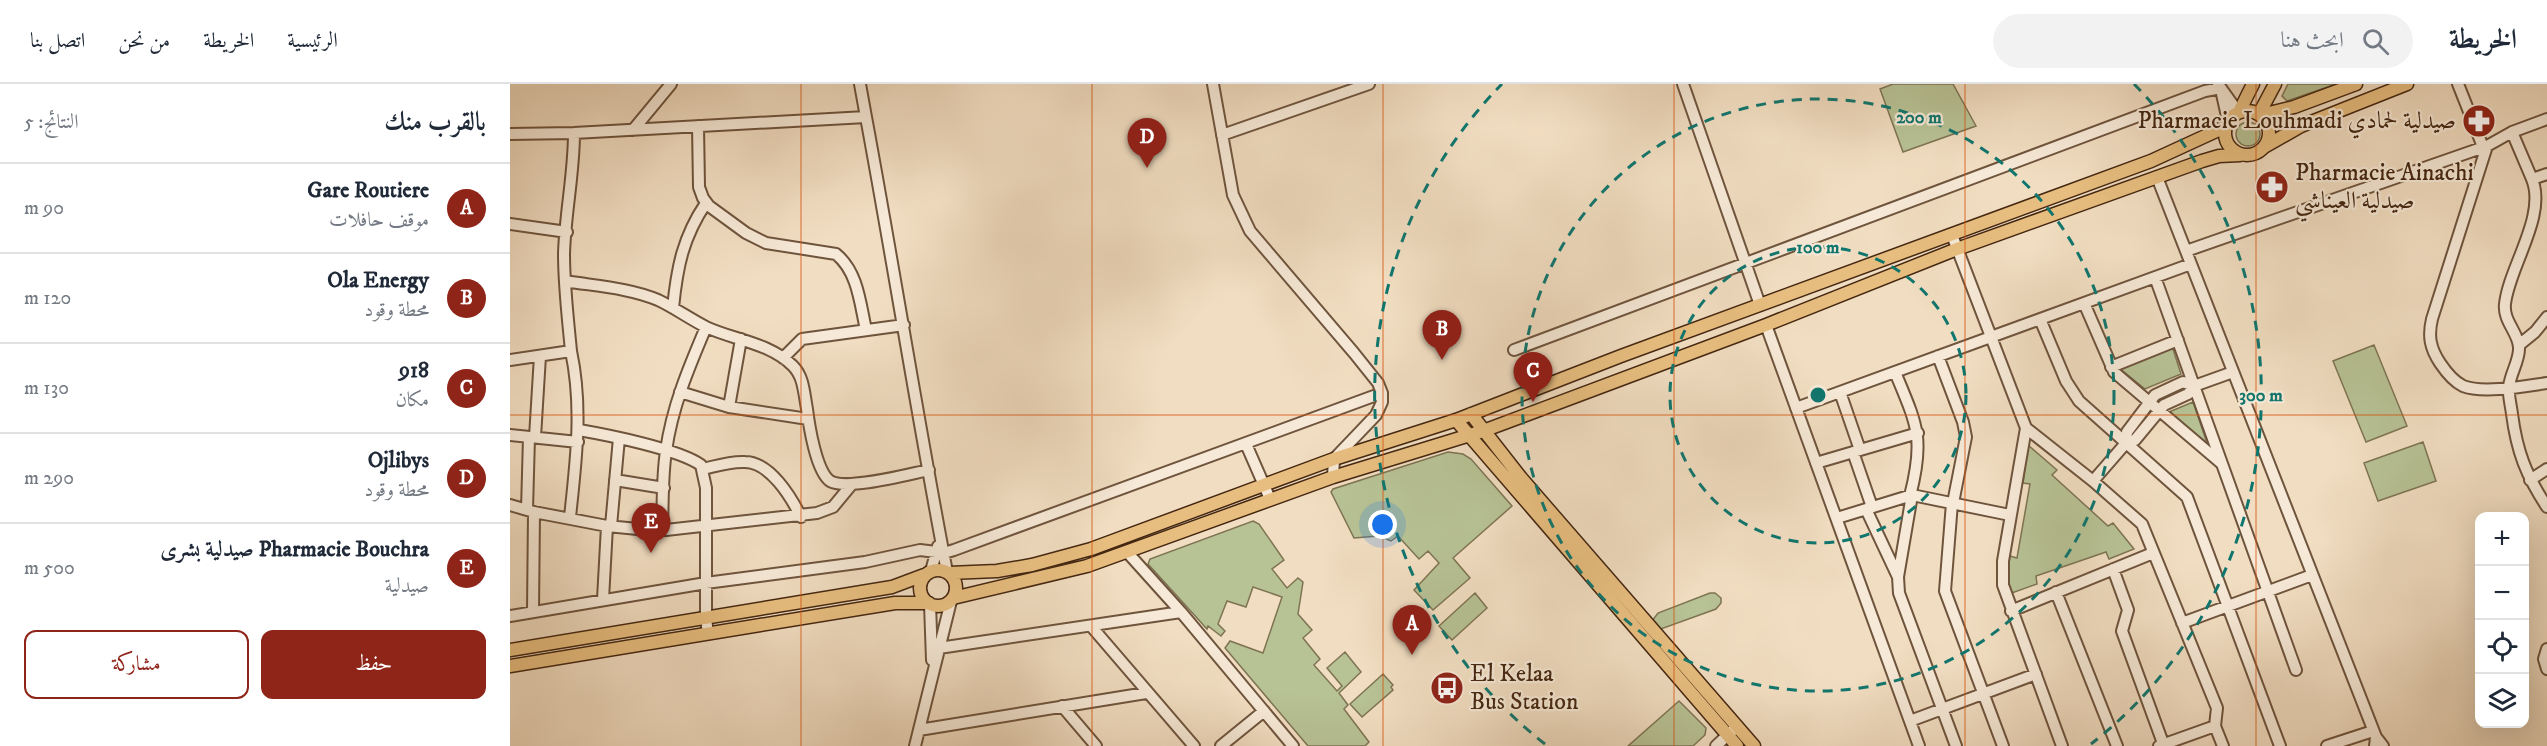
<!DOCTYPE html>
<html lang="ar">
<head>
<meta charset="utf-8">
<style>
  :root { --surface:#fff; --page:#f2f2f3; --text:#1f2937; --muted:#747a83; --line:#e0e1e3; --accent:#8f2418 }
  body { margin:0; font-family:"IM FELL DW Pica",Amiri,serif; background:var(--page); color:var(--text); direction:rtl }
  .controls { position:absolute; right:18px; bottom:18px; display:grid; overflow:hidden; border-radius:12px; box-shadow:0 6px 24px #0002 }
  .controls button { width:54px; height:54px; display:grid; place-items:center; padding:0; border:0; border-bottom:2px solid var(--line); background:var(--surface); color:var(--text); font:30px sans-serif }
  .you { position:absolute; left:873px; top:441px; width:21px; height:21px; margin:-15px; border:4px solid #fff; border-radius:50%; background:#1a73e8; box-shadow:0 0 0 9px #1a73e833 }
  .badge { display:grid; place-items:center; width:39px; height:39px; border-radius:50%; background:var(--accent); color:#fff; font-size:20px; font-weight:700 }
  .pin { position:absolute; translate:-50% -50px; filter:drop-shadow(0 2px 3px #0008) }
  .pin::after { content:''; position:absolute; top:32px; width:21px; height:18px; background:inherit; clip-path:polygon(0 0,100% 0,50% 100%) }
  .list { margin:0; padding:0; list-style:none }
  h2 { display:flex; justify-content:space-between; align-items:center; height:78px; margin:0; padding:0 24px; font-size:26px }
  h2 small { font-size:20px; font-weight:400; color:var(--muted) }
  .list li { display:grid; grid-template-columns:39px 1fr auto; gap:18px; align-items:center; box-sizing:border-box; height:90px; padding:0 24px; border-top:2px solid var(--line) }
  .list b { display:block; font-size:22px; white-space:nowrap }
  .list p { margin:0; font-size:20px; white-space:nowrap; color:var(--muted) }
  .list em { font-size:20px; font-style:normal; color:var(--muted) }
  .actions { display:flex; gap:12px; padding:18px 24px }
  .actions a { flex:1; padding:14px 0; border:2px solid var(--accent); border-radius:12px; text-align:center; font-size:21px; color:var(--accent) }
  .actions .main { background:var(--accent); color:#fff }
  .icon { flex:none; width:33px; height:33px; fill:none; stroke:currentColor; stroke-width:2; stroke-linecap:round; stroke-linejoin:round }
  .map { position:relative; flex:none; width:2037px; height:662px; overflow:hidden; direction:ltr }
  header { display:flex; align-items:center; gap:36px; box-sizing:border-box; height:84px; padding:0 30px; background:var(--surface); border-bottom:2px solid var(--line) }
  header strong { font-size:28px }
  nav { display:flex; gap:33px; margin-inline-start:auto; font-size:21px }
  .search { width:420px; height:54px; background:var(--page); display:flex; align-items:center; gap:15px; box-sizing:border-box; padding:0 21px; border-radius:33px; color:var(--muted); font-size:22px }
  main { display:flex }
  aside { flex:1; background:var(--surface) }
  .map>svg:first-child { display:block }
</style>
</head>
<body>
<header>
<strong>الخريطة</strong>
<div class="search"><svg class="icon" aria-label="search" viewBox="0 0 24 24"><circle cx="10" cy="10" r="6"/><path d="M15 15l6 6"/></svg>ابحث هنا</div>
<nav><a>الرئيسية</a><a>الخريطة</a><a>من نحن</a><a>اتصل بنا</a></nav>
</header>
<main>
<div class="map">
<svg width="2037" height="662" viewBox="0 0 2037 662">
  <rect width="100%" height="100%" fill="#f1ddc1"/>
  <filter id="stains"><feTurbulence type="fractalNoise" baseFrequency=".00333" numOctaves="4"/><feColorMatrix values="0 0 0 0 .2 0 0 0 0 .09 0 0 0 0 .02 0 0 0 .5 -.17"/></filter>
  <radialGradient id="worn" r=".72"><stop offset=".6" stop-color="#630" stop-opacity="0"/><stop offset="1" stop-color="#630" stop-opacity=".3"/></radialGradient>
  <path fill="#b7c295" stroke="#7e7453" stroke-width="1.5" d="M1383 0H1443L1466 42 1393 68 1370 5Z
    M1778 0H1826L1777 17 1772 12Z
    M1726 50a12 12 0 1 1 24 0a12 12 0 1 1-24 0Z
    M1864 261 1897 342 1856 358 1823 277Z
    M1662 262 1671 290 1635 305 1608 283Z
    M1683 318 1697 359 1659 328Z
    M1913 358 1926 397 1868 417 1854 379Z
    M1518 361 1547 386 1542 391 1598 442 1603 439 1624 465 1599 475 1596 468 1526 492 1527 500 1499 510 1496 496 1500 472 1507 474 1520 400 1513 399Z
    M938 368 953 370 961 375 1002 422 943 474 960 494 923 526 904 506 929 479 918 467 909 475 888 452 881 457 869 452 844 454 821 408 823 405Z
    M743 437 749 440 774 476 762 485 777 504 788 494 793 498 788 530 802 546 793 554 810 575 804 581 827 607 832 602 817 584 835 568 851 588 829 609 838 621 834 625 859 658 855 662H798L715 564 720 557 753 569 772 513 743 503 736 523 717 517 708 540 715 547 711 552 698 542 697 545 638 480 640 475Z
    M965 509 977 524 942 556 929 542Z
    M1200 509H1205L1211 514V519L1206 525 1151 545 1142 537 1148 529Z
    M873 590 883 601 881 603 883 606 852 633 840 620Z
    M1169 617 1196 644 1195 651 1183 662H1118Z"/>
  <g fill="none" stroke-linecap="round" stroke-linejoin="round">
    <g stroke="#6f543d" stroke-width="14">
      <path id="minor" d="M350 0 356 33
        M703 0 723 111 740 147 844 269 868 299 872 309V318L866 331 824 375 823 393
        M1173 0 1250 221
        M1708 0 1728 28
        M1948 0 1973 63
        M1712 10 1718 37
        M188 42 189 103 193 114 199 122 236 149 256 159 326 170C348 188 350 219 356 246
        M123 46 161 0
        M2002 48 2022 95 2037 90
        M0 50 64 49 356 33C384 184 408 337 437 488
        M712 51 859 0
        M1977 62 1922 235C1918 252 1920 264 1930 279 1936 288 1943 297 1953 302 1973 310 2016 302 2037 299
        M1647 93 1866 653
        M2022 95C2037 132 1999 183 1995 220 1993 237 2008 248 2009 263 2010 276 2000 290 1999 303 1998 311 2001 321 2002 330 2007 368 2016 391 2037 423
        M0 140 57 148
        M1442 151 1516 344 1583 397 1632 440 1707 624 1705 642 1713 662
        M1676 167 1977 62 2002 48 2037 35
        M1645 193 1786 586
        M55 197C85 202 120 204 148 216 165 224 180 235 196 243 224 256 260 259 283 282 294 293 294 310 297 325 299 341 306 387 320 397 336 407 399 390 419 386
        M1574 219 1604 288 1711 379
        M163 224C167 183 173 153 196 119
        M1530 235 1556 297 1569 317 1677 413 1770 662
        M1256 241 1409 662
        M2009 261 2025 248 2037 233
        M1004 266 1695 7 1711 4
        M61 267C58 235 54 203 54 170 55 130 64 90 64 49
        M1428 272 1453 338 1456 353 1443 419
        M273 274 292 255 394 241
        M0 276 61 267C73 323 66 377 60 433
        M1601 283 1668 256
        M1385 288C1407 341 1415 354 1400 412
        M170 308 219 323 298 335
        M1330 308 1350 366
        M219 323 231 255
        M1286 324 1681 180
        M1516 344 1493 477V501L1552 662
        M69 346C98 351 168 365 191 381L196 404V534L198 550
        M0 351 68 358
        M25 353 30 272
        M1616 359 1625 356 1654 321 1678 310 1684 302 1723 288
        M736 360 760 415
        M1343 368 1362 423
        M1306 379 1408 349
        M193 385C206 382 221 377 235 378 260 378 281 413 291 433
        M105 396 154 404
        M2020 396 2037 385
        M1583 397 1616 359 1617 348 1645 311 1673 298 1684 302
        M1402 411 1388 493 1389 509 1446 662
        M1442 419 1435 507 1493 662
        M0 421 24 428 97 442 138 446H156L307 429 323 423 342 400
        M1356 425 1388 493
        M17 426 19 353
        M1327 434 1402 411 1500 431
        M101 442 109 354
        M152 446C153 420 152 393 156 367 162 323 179 283 196 243
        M617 468 671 528 783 662
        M1603 485 1618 526 1612 547 1654 662
        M421 487 428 462
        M1546 508 1607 662
        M93 515 97 442
        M420 520 422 576
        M23 527 24 428
        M1501 527 1643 469
        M0 532 196 499 355 478 410 466 434 469 444 466 872 309
        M1672 539 1802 491
        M581 542 684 662
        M429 564 671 528
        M2037 565 2034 575 2037 585
        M552 622 586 662
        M1400 637 1526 590
        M409 646 636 609
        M405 662 441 517
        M711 662 754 627
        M1206 662 1223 646
        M1649 662 1705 642
        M1817 662 1863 647
        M1865 662 1866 653 1873 662"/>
    </g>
    <g stroke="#442711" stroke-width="15">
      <path id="major" d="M1715 49a22 22 0 1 1 44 0a22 22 0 1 1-44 0Z
        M1729 28 1743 0
        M1749 30 1765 0
        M1751 31 1784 23 1846 0
        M1754 63 1791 42 1897 0
        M961 330 1012 395 1244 662
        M946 336 1227 662
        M410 504a18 18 0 1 1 36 0a18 18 0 1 1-36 0Z
        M439 489 487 487 522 481 581 465 824 375 946 336 1111 272 1641 77 1715 43
        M443 514 577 482 823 393 973 347 1256 241 1447 165 1692 77 1709 72 1730 71
        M0 566 382 503 414 491
        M0 582 385 519H419"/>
    </g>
    <use href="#minor" stroke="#f6e9d7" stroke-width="10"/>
    <use href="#major" stroke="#e8be80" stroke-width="12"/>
  </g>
  <path fill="none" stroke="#d8540c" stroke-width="1.5" stroke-opacity="0.55" d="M291 0V662M582 0V662M873 0V662M1164 0V662M1455 0V662M1746 0V662M0 331H2037"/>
  <g fill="none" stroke="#0f766e" stroke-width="3" stroke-dasharray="10 8">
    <circle cx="1308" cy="311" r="148"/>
    <circle cx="1308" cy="311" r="296"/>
    <path d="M1035 660A443 443 0 0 1 992 0M1624 0A443 443 0 0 1 1581 660"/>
  </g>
  <defs>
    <g id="pharmacy-disc" transform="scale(1.725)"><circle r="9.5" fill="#8f2418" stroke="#f6e9d7"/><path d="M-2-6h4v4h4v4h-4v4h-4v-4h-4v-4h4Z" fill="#fff"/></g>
    <g id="bus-disc" transform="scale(1.725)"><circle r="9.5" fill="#8f2418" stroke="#f6e9d7"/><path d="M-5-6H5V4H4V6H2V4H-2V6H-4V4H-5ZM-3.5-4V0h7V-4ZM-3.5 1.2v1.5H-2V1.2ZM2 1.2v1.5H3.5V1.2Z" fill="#fff"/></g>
  </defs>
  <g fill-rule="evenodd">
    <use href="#pharmacy-disc" x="1969" y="37"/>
    <use href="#pharmacy-disc" x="1762" y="103"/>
    <use href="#bus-disc" x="937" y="604"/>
  </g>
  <g text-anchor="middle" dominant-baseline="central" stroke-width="4.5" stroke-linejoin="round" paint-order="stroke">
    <g font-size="24" fill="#442711" stroke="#f6e9d7" text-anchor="start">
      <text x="1946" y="37" text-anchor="end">Pharmacie Louhmadi صيدلية لحمادي</text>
      <text x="1785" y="89">Pharmacie Ainachi<tspan x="1785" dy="28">صيدلية العيناشي</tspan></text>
      <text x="960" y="590">El Kelaa<tspan x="960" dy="28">Bus Station</tspan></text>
    </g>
  </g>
  <circle cx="1308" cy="311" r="9" fill="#0f766e" stroke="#f6e9d7" stroke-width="3"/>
  <g font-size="18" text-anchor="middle" font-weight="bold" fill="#0f766e" stroke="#f6e9d7" stroke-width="4.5" stroke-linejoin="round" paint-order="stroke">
    <text x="1409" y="39">200 m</text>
    <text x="1308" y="169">100 m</text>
    <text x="1751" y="317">300 m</text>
  </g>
  <rect width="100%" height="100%" filter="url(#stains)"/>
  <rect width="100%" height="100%" fill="url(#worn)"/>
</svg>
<div class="controls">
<button>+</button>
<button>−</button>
<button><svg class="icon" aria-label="locate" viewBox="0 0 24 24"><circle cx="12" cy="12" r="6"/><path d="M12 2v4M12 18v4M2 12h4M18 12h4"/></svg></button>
<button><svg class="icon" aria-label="layers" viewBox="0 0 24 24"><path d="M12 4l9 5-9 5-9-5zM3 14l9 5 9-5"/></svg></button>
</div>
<div class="you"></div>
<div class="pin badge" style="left:902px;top:571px">A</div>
<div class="pin badge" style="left:932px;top:276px">B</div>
<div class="pin badge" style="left:1023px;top:318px">C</div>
<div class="pin badge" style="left:637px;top:84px">D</div>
<div class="pin badge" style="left:141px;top:469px">E</div>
</div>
<aside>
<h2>بالقرب منك<small>النتائج: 5</small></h2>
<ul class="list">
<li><span class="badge">A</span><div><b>Gare Routiere</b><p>موقف حافلات</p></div><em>90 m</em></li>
<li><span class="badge">B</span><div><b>Ola Energy</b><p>محطة وقود</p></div><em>120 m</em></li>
<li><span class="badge">C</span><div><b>918</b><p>مكان</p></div><em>130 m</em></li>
<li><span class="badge">D</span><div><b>Ojlibys</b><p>محطة وقود</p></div><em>290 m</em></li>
<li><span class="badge">E</span><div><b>Pharmacie Bouchra صيدلية بشرى</b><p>صيدلية</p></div><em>500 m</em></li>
</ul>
<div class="actions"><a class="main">حفظ</a><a>مشاركة</a></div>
</aside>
</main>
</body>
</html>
